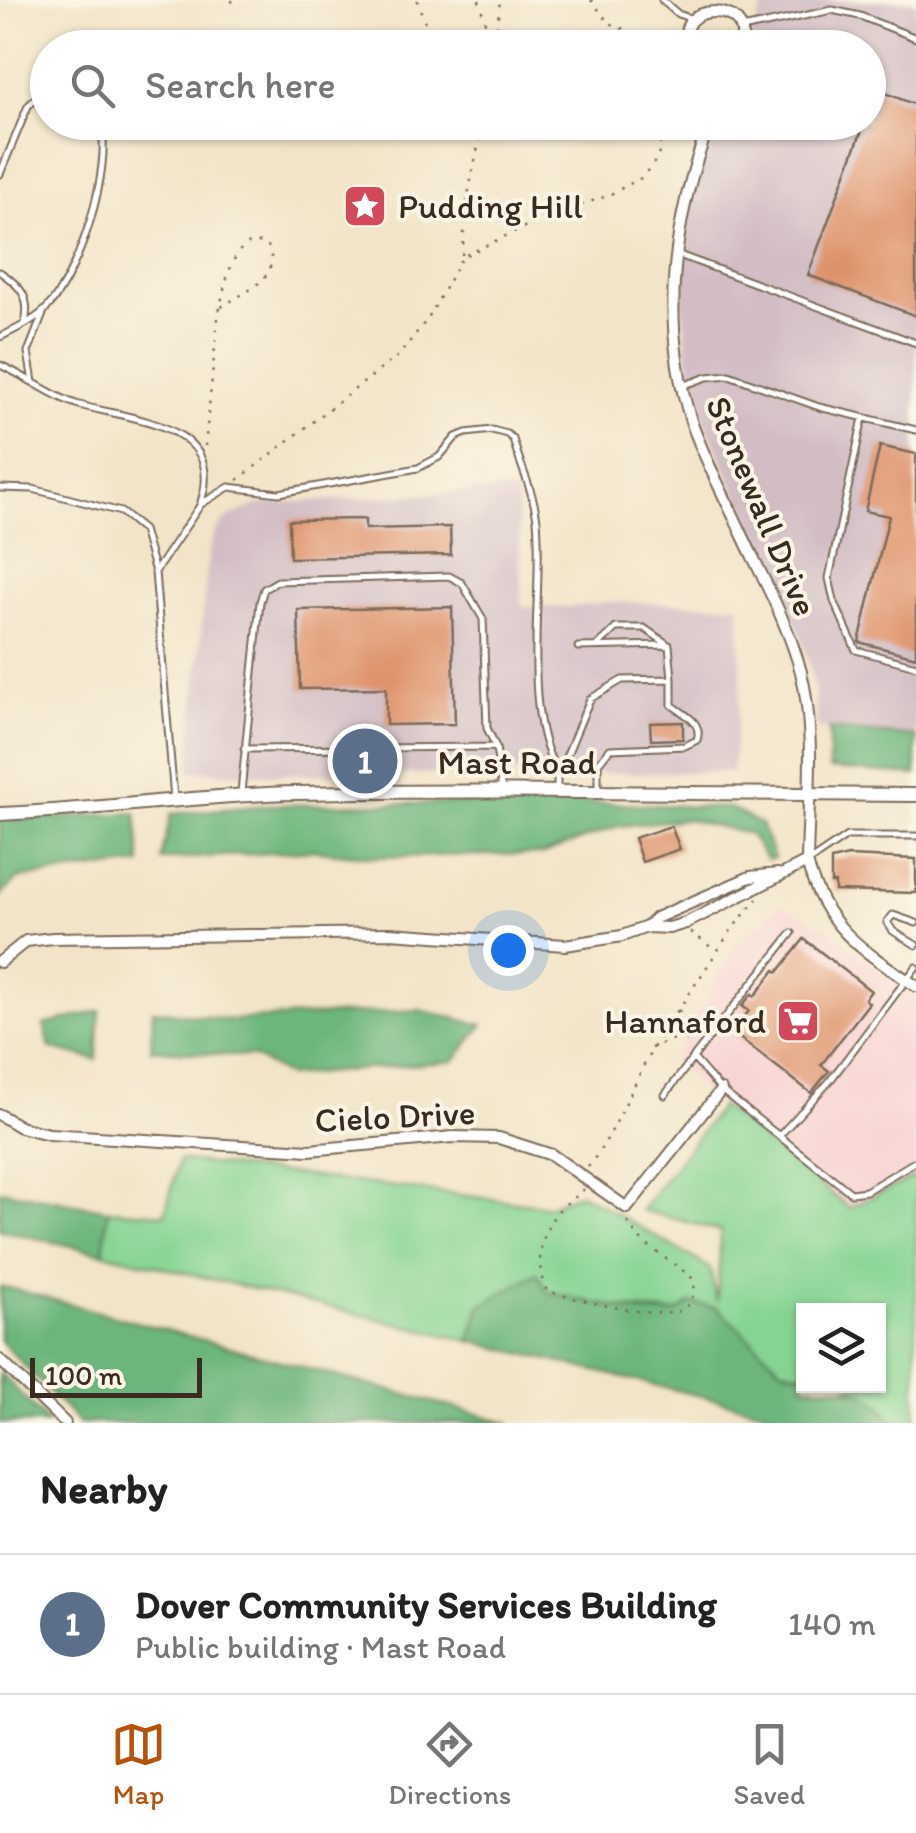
<!DOCTYPE html>
<html lang="en">
<head>
<meta charset="utf-8">
<style>
  :root { --surface:#fff; --page:#f6f6f6; --text:#222; --muted:#767676; --line:#e0e0e0; --accent:#b45309 }
  body { margin:0; font-family:Itim,sans-serif; background:var(--page); color:var(--text) }
  .controls { position:absolute; right:30px; bottom:30px; display:grid; overflow:hidden; border-radius:0px; box-shadow:0 2px 8px #0004 }
  .controls button { width:90px; height:90px; display:grid; place-items:center; padding:0; border:0; border-bottom:2px solid var(--line); background:var(--surface); color:var(--text); font:50px sans-serif }
  .scale { position:absolute; left:30px; bottom:25px; width:172px; box-sizing:border-box; padding-left:10px; border:5px solid #3b2a1e; border-top:0; font-size:28px; line-height:35px; white-space:nowrap; color:#3b2a1e; -webkit-text-stroke:8px #fcf5e5; paint-order:stroke }
  .you { position:absolute; left:508px; top:950px; width:35px; height:35px; margin:-25px; border:8px solid #fff; border-radius:50%; background:#1a73e8; box-shadow:0 0 0 15px #1a73e833 }
  .badge { display:grid; place-items:center; width:65px; height:65px; border-radius:50%; background:var(--accent); color:#fff; font-size:32px; font-weight:700 }
  .pin { position:absolute; translate:-50% -50%; border:5px solid #fff; box-shadow:0 2px 10px #0006 }
  .list { margin:0; padding:0; list-style:none }
  h2 { display:flex; justify-content:space-between; align-items:center; height:130px; margin:0; padding:0 40px; font-size:42px }
  h2 small { font-size:32px; font-weight:400; color:var(--muted) }
  .list li { display:grid; grid-template-columns:65px 1fr auto; gap:30px; align-items:center; box-sizing:border-box; height:140px; padding:0 40px; border-top:2px solid var(--line) }
  .list b { display:block; font-size:38px; white-space:nowrap }
  .list p { margin:0; font-size:32px; white-space:nowrap; color:var(--muted) }
  .list em { font-size:32px; font-style:normal; color:var(--muted) }
  .icon { flex:none; width:55px; height:55px; fill:none; stroke:currentColor; stroke-width:2; stroke-linecap:round; stroke-linejoin:round }
  .map { position:relative; flex:none; width:916px; height:1423px; overflow:hidden }
  .search { position:absolute; background:var(--surface); box-shadow:0 2px 8px #0004; left:30px; right:30px; top:30px; height:110px; display:flex; align-items:center; gap:25px; box-sizing:border-box; padding:0 35px; border-radius:55px; color:var(--muted); font-size:38px }
  .sheet { height:270px; background:var(--surface) }
  nav { display:flex; justify-content:space-around; align-items:center; box-sizing:border-box; height:140px; border-top:2px solid var(--line); background:var(--surface); font-size:28px; color:var(--muted) }
  nav a { display:grid; justify-items:center; gap:5px }
  nav .on { color:var(--accent) }
  .map>svg:first-child { display:block }
</style>
</head>
<body>
<div class="map">
<svg width="916" height="1423" viewBox="0 0 916 1423">
  <rect width="100%" height="100%" fill="#fcf5e5"/>
  <filter id="ink" filterUnits="userSpaceOnUse"><feTurbulence type="fractalNoise" baseFrequency=".01" numOctaves="2"/><feDisplacementMap in="SourceGraphic" scale="20" xChannelSelector="R" yChannelSelector="G"/><feConvolveMatrix kernelMatrix="1 2 1 2 8 2 1 2 1" color-interpolation-filters="sRGB"/></filter>
  <filter id="wash" filterUnits="userSpaceOnUse"><feTurbulence type="fractalNoise" baseFrequency=".0048" numOctaves="4" result="noise"/><feDisplacementMap in="SourceGraphic" scale="40" xChannelSelector="R" yChannelSelector="G"/><feGaussianBlur stdDeviation="2.25" result="paint"/><feColorMatrix in="noise" values="0 0 0 0 0 0 0 0 0 0 0 0 0 0 0 0 0 1.4 0 .05"/><feComposite in="paint" operator="in"/></filter>
  <g filter="url(#wash)">
    <rect width="100%" height="100%" fill="#f2e4c8"/>
    <path fill="#f7cfd0" d="M779 904 827 929 916 997V1176L849 1208 721 1106 672 1061 730 953Z"/>
    <path fill="#d2bdc5" d="M775 0 916 1V737L817 728 814 684 803 642 701 414V400L688 361 682 300 683 231 700 174 719 123 868 122V48L748 47 763 5Z
      M505 490 517 493 522 607H570L608 602 740 605 741 684 732 772 546 774 489 769 484 774H249L189 771 208 555 215 532 227 518 258 504Z"/>
    <path fill="#85d493" stroke="#607f58" stroke-width="2.5" d="M721 1106 849 1208 916 1176V1423H893L880 1405 849 1386H878V1310H804L803 1374 781 1368 717 1308 691 1303 677 1313 631 1309 576 1300 547 1291 480 1306 470 1341 103 1253 108 1210 165 1214 179 1160 548 1206 580 1193 710 1268 717 1302 721 1231 641 1210Z"/>
    <path fill="#6cb67d" stroke="#54704e" stroke-width="2.5" d="M829 729 916 737V775L829 769Z
      M583 802 730 808 761 825 774 858 767 860 750 834 686 819 618 826 543 854 373 857 312 850 161 860 171 814 268 805Z
      M136 813 141 864 19 878 0 896V820Z
      M153 1010 232 1020 420 1010 483 1025 454 1061 288 1076 254 1057 151 1049Z
      M100 1011 97 1060 50 1048 44 1025Z
      M0 1190 108 1210 103 1253 0 1230Z
      M537 1273 547 1291C571 1298 654 1319 677 1312 679 1312 689 1304 691 1303L717 1308 781 1368 803 1374 804 1386C842 1386 872 1385 893 1423H814L470 1341 480 1306Z
      M0 1287 17 1290 511 1423H79L0 1340Z
      M0 1373 49 1423H0Z"/>
    <g id="blocks">
      <path fill="#de926a" d="M878 90 916 105V316L808 275 865 122H868Z
        M880 446 916 454V657L859 642 889 516 865 511Z
        M365 519V529L450 527 451 555 290 558 289 520Z
        M452 607 455 724 386 725V688L300 689 298 610Z
        M683 722V739L651 740 650 723Z
        M344 754H386L387 773H345Z
        M671 826 680 849 642 862 634 838Z
        M848 856 916 859V893L835 891V883H831V860Z
        M804 939 871 991 865 999 869 1003 821 1065 829 1071 811 1093 732 1032 749 1011 742 1006 752 994 755 996 775 970 778 972Z"/>
    </g>
  </g>
  <g filter="url(#ink)">
    <use href="#blocks" fill-opacity="0" stroke="#7b6b5a" stroke-width="2.5"/>
    <g fill="none" stroke-linecap="round" stroke-linejoin="round">
      <g stroke="#7b6b5a" stroke-width="9">
        <path id="service" d="M662 0 678 14 690 18
          M742 29 832 10 860 16 916 38
          M0 174 28 106 48 84
          M679 255 916 343
          M0 272C21 286 31 298 25 323
          M0 337C15 330 36 320 47 308 80 272 112 170 101 122
          M0 365C26 376 49 395 76 404 129 420 227 422 201 502
          M33 382 28 352 43 314
          M682 386 707 377 729 375 819 407 916 430
          M863 418 829 578 834 601 856 650 916 666
          M0 488 33 489 121 512 143 530 155 572 174 799
          M155 572 201 504 229 487 279 493 418 468 439 457 456 437 466 433 492 430 507 434 513 439C520 466 534 492 537 520 544 591 520 709 557 771
          M598 645 616 628H644L666 643
          M578 647 669 645 672 679
          M244 749 496 747
          M557 791V771L566 757 590 699 622 680 672 679V705C685 715 703 722 697 740L685 746 610 749 598 764V788
          M241 792 260 602 264 589 278 581 449 576 462 583 483 619 487 728 496 747 502 792
          M810 861 847 836H916
          M916 923 893 915 887 922 893 931 916 945
          M792 933 693 1058 721 1090 851 1193 866 1191 916 1161
          M665 1095 693 1058
          M779 1136 829 1082 916 967"/>
      </g>
      <g stroke="#7b6b5a" stroke-width="14">
        <path id="minor" d="M690 48C667 0 760 0 739 48
          M710 122C673 219 659 320 691 421 704 459 724 495 741 532 762 577 788 623 801 672 816 733 808 800 807 862 824 927 863 951 916 986
          M647 927 669 928 686 923 807 862
          M0 962 26 941 53 938 390 933 565 945 622 936 647 927 656 918 750 877 778 874
          M0 1115 20 1127 49 1134 309 1150 453 1137 499 1138 552 1155 627 1208 721 1090
          M0 1360 65 1423"/>
      </g>
      <g stroke="#7b6b5a" stroke-width="16">
        <path id="tertiary" d="M0 814C99 810 196 795 295 793 502 789 709 794 916 795"/>
      </g>
      <path stroke="#7b6b5a" stroke-width="2.5" stroke-dasharray="2.5 8" stroke-linecap="butt" d="M232 0 233 7
        M417 0 424 20 441 48
        M479 0 492 48
        M591 0 608 22 647 40 657 48
        M495 48 500 0
        M473 122 477 142
        M462 255 467 200 483 122
        M205 446 218 318C223 295 232 225 268 246 283 280 242 292 220 308
        M238 480 399 355 429 317 462 257 545 217 607 196 641 178 658 158 663 122
        M691 932 716 951
        M688 1041 682 1035 679 1009 732 929 757 899
        M651 1048 681 1036
        M588 1167C626 1119 638 1060 679 1009
        M584 1189C577 1197 567 1202 560 1209 540 1231 534 1267 547 1291 571 1298 654 1319 677 1312 679 1312 689 1304 691 1303L695 1284 692 1278C669 1257 638 1247 626 1218"/>
      <use href="#service" stroke="#fff" stroke-width="5"/>
      <use href="#minor" stroke="#fff" stroke-width="10"/>
      <use href="#tertiary" stroke="#fff" stroke-width="12"/>
    </g>
  </g>
  <defs>
    <g id="sight-square" transform="scale(2.25)"><rect x="-9" y="-9" width="18" height="18" rx="4" fill="#d1495b" stroke="#fcf5e5"/><path d="M0-6L1.8-2.2L6-1.7L2.9 1.2L3.7 5.4L0 3.3L-3.7 5.4L-2.9 1.2L-6-1.7L-1.8-2.2Z" fill="#fff"/></g>
    <g id="supermarket-square" transform="scale(2.25)"><rect x="-9" y="-9" width="18" height="18" rx="4" fill="#d1495b" stroke="#fcf5e5"/><path d="M-6-5.5h2.5l.6 2H6L4.5 2H-2.5L-4.4-4H-6ZM-1.5 3.2a1.3 1.3 0 1 0 .1 0ZM3 3.2a1.3 1.3 0 1 0 .1 0Z" fill="#fff"/></g>
  </defs>
  <g fill-rule="evenodd">
    <use href="#sight-square" x="365" y="206"/>
    <use href="#supermarket-square" x="798" y="1021"/>
  </g>
  <g text-anchor="middle" dominant-baseline="central" stroke-width="8" stroke-linejoin="round" paint-order="stroke">
    <g font-size="35" fill="#3b2a1e" stroke="#fcf5e5" text-anchor="start">
      <text x="398" y="206">Pudding Hill</text>
      <text x="766" y="1021" text-anchor="end">Hannaford</text>
    </g>
    <g font-size="35" fill="#3b2a1e" stroke="#fcf5e5">
      <text transform="translate(762 506) rotate(67)">Stonewall Drive</text>
      <text x="517" y="762">Mast Road</text>
      <text transform="translate(395 1116) rotate(-3)">Cielo Drive</text>
    </g>
  </g>
</svg>
<div class="controls">
<button><svg class="icon" aria-label="layers" viewBox="0 0 24 24"><path d="M12 4l9 5-9 5-9-5zM3 14l9 5 9-5"/></svg></button>
</div>
<div class="scale">100 m</div>
<div class="you"></div>
<div class="pin badge" style="left:365px;top:761px;background:#5c6f8a">1</div>
<div class="search"><svg class="icon" aria-label="search" viewBox="0 0 24 24"><circle cx="10" cy="10" r="6"/><path d="M15 15l6 6"/></svg>Search here</div>
</div>
<section class="sheet">
<h2>Nearby<small></small></h2>
<ul class="list">
<li><span class="badge" style="background:#5c6f8a">1</span><div><b>Dover Community Services Building</b><p>Public building · Mast Road</p></div><em>140 m</em></li>
</ul>
</section>
<nav>
<a class="on"><svg class="icon" aria-label="map" viewBox="0 0 24 24"><path d="M3 6l6-2 6 2 6-2v14l-6 2-6-2-6 2zM9 4v14M15 6v14"/></svg>Map</a>
<a><svg class="icon" aria-label="directions" viewBox="0 0 24 24"><path d="M12 3l9 9-9 9-9-9zM9 14v-3h6M13 9l2 2-2 2"/></svg>Directions</a>
<a><svg class="icon" aria-label="saved" viewBox="0 0 24 24"><path d="M7 4h10v16l-5-4-5 4z"/></svg>Saved</a>
</nav>
</body>
</html>
